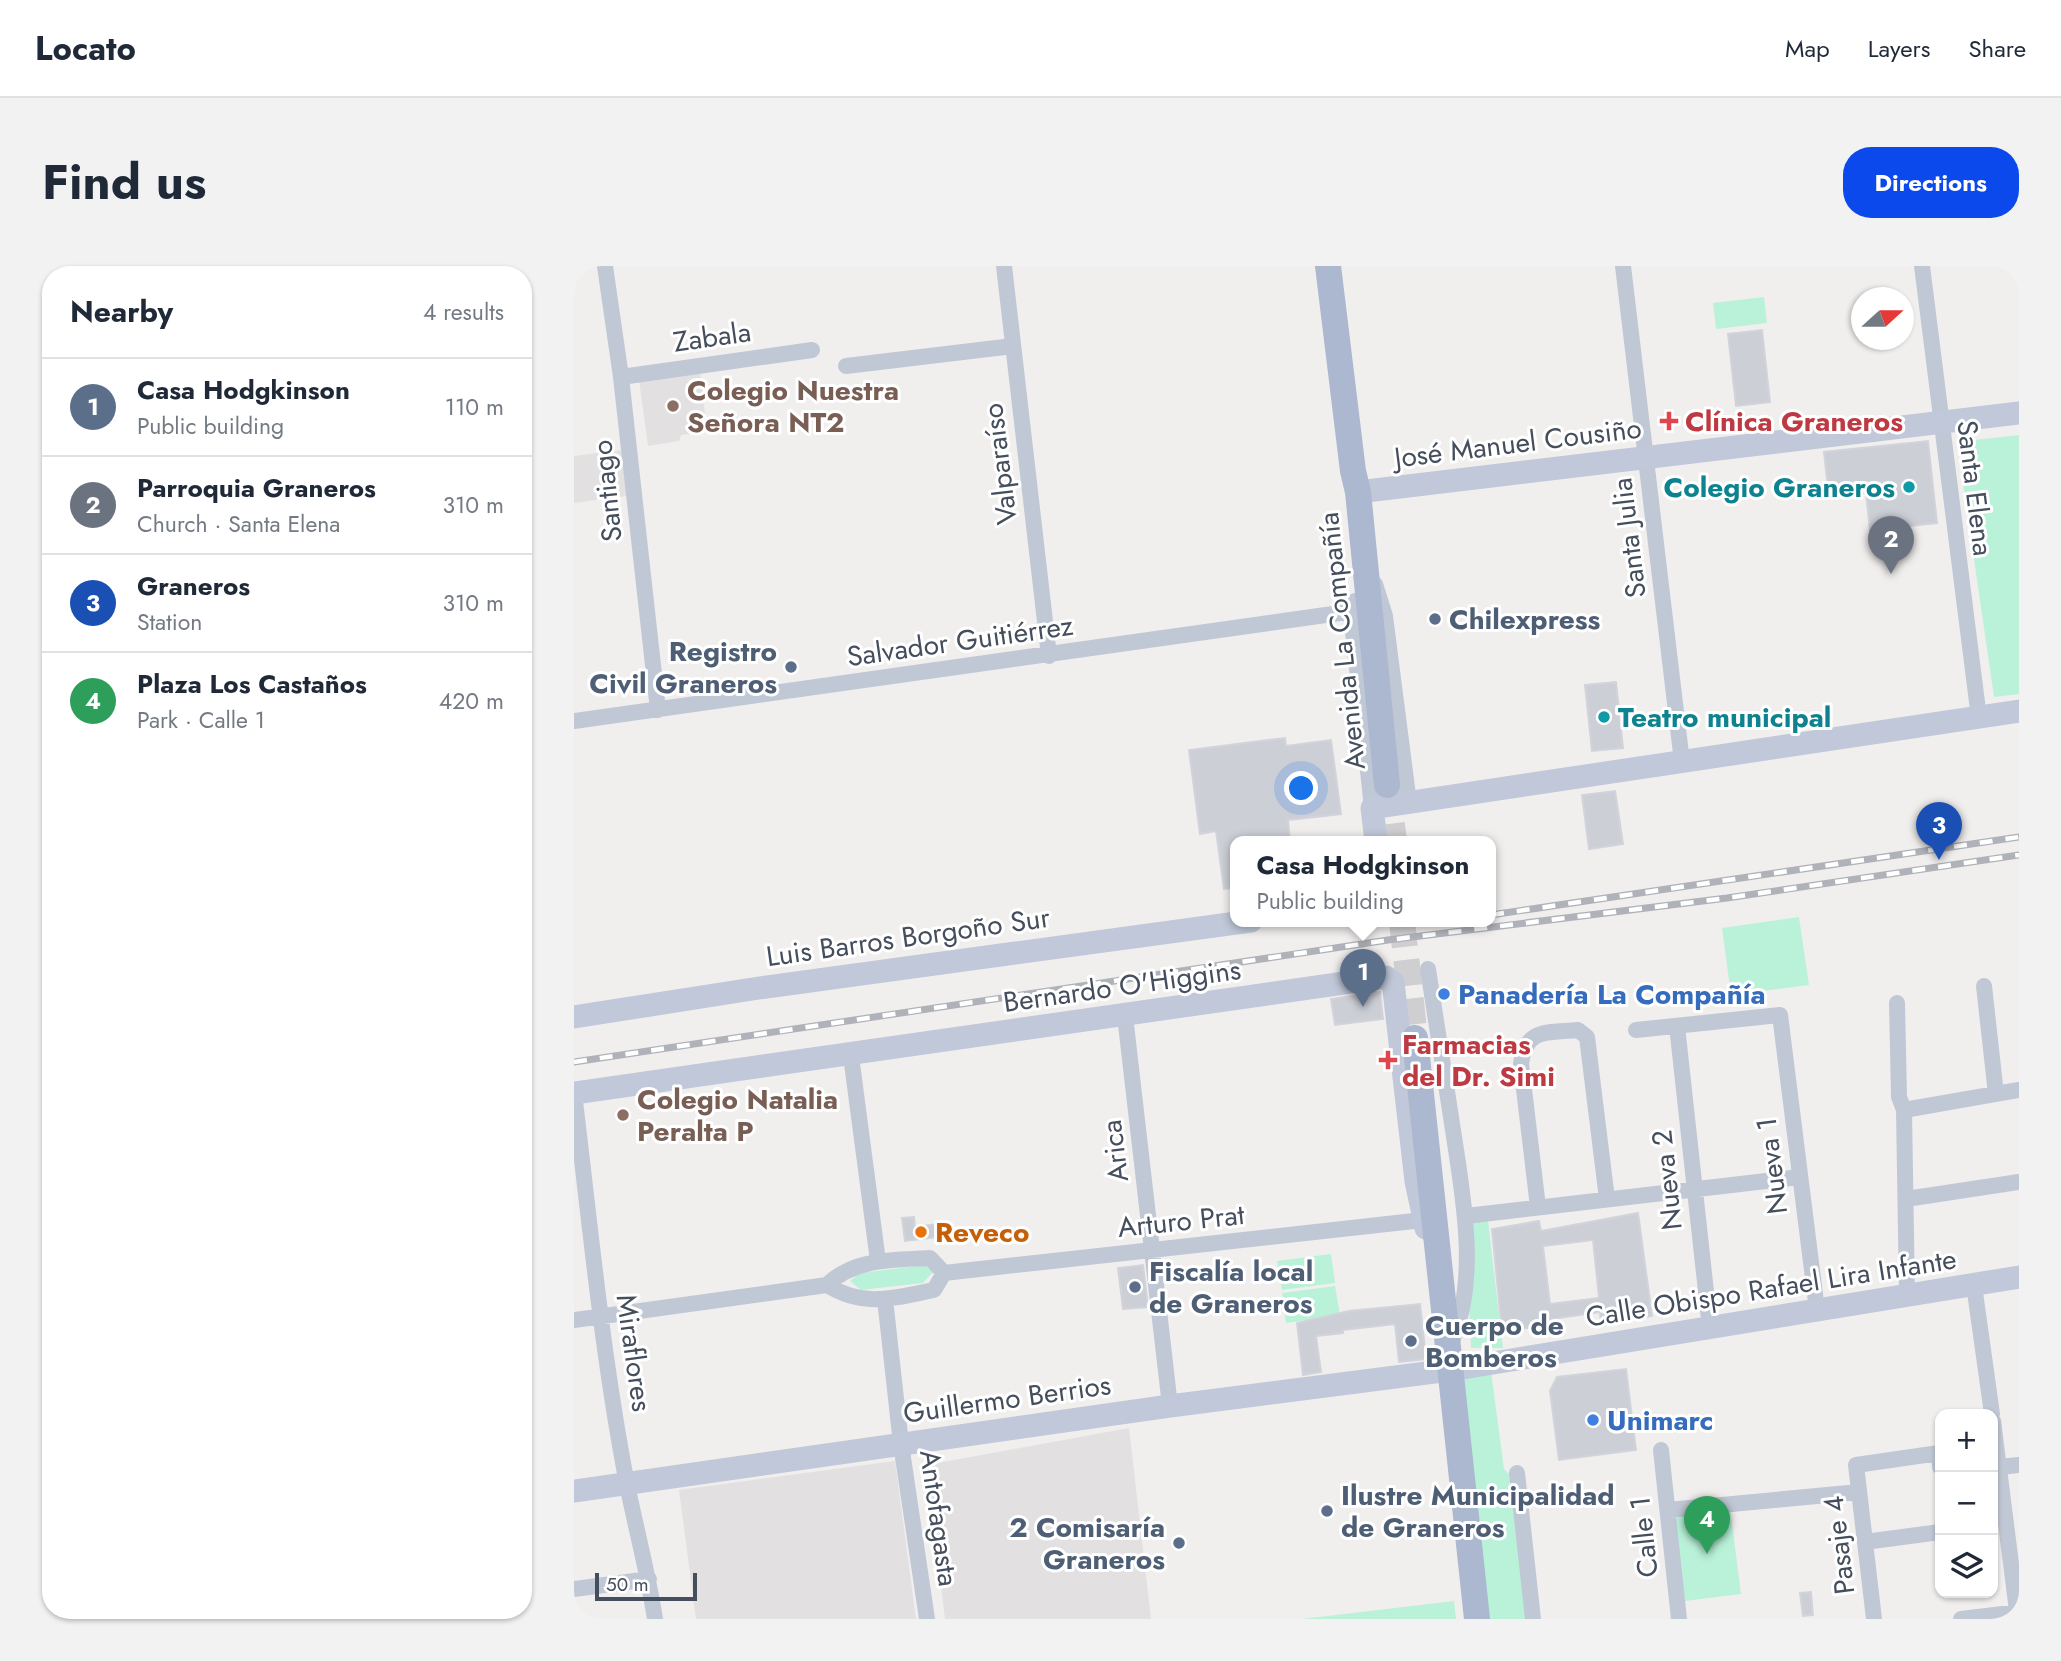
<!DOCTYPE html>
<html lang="en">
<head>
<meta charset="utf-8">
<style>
  :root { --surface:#fff; --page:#f2f2f3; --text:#1f2937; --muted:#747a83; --line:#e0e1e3; --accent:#0c49ed }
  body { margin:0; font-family:Jost,sans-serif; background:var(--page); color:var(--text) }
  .controls { position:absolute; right:21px; bottom:21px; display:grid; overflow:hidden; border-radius:14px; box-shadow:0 2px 5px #0004 }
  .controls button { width:63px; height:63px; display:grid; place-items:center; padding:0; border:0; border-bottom:2px solid var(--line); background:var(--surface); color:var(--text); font:35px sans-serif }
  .compass { position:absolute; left:1277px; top:21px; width:63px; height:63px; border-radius:50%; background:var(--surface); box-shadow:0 2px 5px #0004; rotate:69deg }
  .scale { position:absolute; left:21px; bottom:18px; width:102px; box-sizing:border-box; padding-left:7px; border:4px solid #454e5d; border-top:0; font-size:19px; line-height:24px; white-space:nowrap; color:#454e5d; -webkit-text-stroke:5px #fff; paint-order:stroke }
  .you { position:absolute; left:728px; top:523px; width:24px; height:24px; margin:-18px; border:5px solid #fff; border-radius:50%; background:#1a73e8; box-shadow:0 0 0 10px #1a73e833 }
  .badge { display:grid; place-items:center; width:46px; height:46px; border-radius:50%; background:var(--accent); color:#fff; font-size:23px; font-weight:700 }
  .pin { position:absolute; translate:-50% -58px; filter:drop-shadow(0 2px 4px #0008) }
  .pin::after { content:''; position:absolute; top:37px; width:24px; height:21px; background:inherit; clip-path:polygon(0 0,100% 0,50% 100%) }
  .popup { position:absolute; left:656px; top:570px; width:266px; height:91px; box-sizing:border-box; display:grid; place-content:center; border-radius:14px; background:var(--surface); filter:drop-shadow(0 2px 5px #0005); font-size:23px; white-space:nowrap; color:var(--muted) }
  .popup b { font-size:26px; color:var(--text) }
  .popup::after { content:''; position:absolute; left:50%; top:100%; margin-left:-14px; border:14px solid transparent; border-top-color:var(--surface) }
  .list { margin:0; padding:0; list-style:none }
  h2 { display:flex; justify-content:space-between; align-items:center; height:91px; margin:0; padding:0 28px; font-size:30px }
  h2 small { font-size:23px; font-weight:400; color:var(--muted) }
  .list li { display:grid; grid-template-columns:46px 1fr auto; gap:21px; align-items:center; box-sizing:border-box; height:98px; padding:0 28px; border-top:2px solid var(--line) }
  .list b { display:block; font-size:26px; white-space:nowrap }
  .list p { margin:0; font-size:23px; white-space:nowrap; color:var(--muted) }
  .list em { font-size:23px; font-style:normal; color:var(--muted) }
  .icon { flex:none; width:38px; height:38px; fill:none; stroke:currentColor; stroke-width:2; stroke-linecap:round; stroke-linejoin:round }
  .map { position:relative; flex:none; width:1445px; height:1353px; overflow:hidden; border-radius:28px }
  header { display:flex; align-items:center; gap:42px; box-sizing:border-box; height:98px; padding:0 35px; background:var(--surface); border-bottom:2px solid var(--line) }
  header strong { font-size:33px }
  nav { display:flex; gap:38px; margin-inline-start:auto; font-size:24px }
  .intro { display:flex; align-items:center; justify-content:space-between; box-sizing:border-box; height:168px; padding:0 42px }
  h1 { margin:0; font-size:49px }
  .button { padding:18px 32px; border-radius:28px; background:var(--accent); color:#fff; font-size:24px; font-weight:700 }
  main { display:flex; gap:42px; padding:0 42px }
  aside { flex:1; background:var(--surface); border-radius:28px; box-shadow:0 2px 5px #0004 }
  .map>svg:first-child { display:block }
</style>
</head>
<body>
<header>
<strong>Locato</strong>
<nav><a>Map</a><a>Layers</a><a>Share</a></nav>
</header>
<div class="intro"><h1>Find us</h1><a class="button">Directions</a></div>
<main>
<aside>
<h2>Nearby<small>4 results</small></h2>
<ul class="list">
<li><span class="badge" style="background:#5c6f8a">1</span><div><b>Casa Hodgkinson</b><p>Public building</p></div><em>110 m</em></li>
<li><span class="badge" style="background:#6b7280">2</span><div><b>Parroquia Graneros</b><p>Church · Santa Elena</p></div><em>310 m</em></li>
<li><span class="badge" style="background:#1a4fb4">3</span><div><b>Graneros</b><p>Station</p></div><em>310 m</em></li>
<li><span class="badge" style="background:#2e9e5b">4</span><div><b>Plaza Los Castaños</b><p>Park · Calle 1</p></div><em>420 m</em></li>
</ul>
</aside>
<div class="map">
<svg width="1445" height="1353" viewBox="0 0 1445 1353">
  <rect width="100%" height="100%" fill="#f1efee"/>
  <path fill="#e2e0e0" d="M126 106 133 166 107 169 105 175 74 180 65 114Z
    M47 184 53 230 0 237V190Z
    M555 1162 577 1353H371L353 1199Z
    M321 1195 342 1353H122L105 1224Z"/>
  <path fill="#b9f2d9" d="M1190 31 1193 57 1142 63 1139 37Z
    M1445 169V428L1420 431 1383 176Z
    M1225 651 1235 719 1157 729 1148 662Z
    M914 955 929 1082H897L894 1017 896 957Z
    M757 988 761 1017 708 1024 703 995Z
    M350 999 359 1006 349 1017 287 1024 276 1015 286 1007Z
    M761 1020 766 1049 712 1057 708 1027Z
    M917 1105 930 1203 937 1210 954 1353H912L883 1110Z
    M1156 1242 1167 1328 1111 1335 1099 1249Z
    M880 1335 882 1353H728Z"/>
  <path fill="#cdcfd7" stroke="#d2d3db" stroke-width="2" fill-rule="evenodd" d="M1188 64 1196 136 1162 140 1154 68Z
    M1354 175 1363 257 1296 264 1292 227 1255 232 1250 186Z
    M1042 416 1049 482 1018 485 1011 419Z
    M711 472 712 480 757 474 767 548 714 554 716 575H661V622L650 623 642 565 626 568 615 484Z
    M1041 525 1049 578 1015 583 1008 529Z
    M806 726 809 753 761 759 757 733Z
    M1064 947 1078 1050 1027 1058 1026 1046 978 1053 979 1058 928 1066 918 963 965 955 967 965ZM1019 974 1025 1032 976 1038 969 980Z
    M340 951 341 961 363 958 365 971 331 975 328 952Z
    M569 999 574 1041 549 1043 544 1002Z
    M846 1038 852 1093 825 1096 821 1058 769 1064V1067L742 1070 747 1106 729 1109 723 1057 775 1045Z
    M1052 1103 1062 1184 985 1194 976 1125 983 1111Z
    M1237 1326 1239 1349 1229 1350 1226 1327Z"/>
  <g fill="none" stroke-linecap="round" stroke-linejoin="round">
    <path stroke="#cfcfd1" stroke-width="26" stroke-dasharray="26 13" stroke-linecap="butt" d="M813 519 820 575
      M828 655 841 772"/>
    <path stroke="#c1c8d5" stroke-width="16" d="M31 0 47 111 84 444
      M430 0 475 390
      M1049 0 1108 496
      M1348 0 1405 452
      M272 100 439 80
      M47 111 238 84
      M801 318 811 350 835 537
      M781 335 779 366 798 542
      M0 455 780 345
      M854 703C862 752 869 802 877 851 887 920 907 1011 877 1077
      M1410 720 1422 828
      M1323 737 1325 831 1330 844 1333 1030
      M551 750 596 1140
      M1103 760 1136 1062
      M1062 764 1206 749 1243 1044
      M277 790 304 995
      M0 827C16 957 28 1089 53 1218 62 1263 74 1307 81 1353
      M1330 844 1445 824
      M1332 933 1445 916
      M964 941 947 798C951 761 975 767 1004 764L1013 771 1033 933
      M892 950 1226 911
      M370 1007 849 954
      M253 1019C290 1042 320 1032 360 1024L370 1007
      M1400 1019 1418 1148
      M311 1033 327 1178 353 1353
      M0 1054 253 1019C280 992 320 994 356 992L370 1007
      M1419 1155 1444 1353
      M1087 1184 1105 1353
      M1425 1201 1445 1199
      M943 1207 959 1353
      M1094 1244 1285 1226
      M1291 1276 1366 1266
      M0 1323 75 1313
      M1300 1353 1282 1199 1365 1187 1366 1201
      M1387 1353 1445 1346"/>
    <path stroke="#c0c8d9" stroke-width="23" d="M784 226 1445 147
      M802 575 798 542 1445 445
      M0 751 185 722 677 655
      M0 827 812 711 819 716 842 915 852 962
      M0 1225 596 1140 876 1104 1445 1011"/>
    <path stroke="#acb8cf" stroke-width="26" d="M754 0 779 205 784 226 813 519
      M841 772 903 1353"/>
    <g stroke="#b0b2b9" stroke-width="7">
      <path id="rail" d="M917 649 1445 571
        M0 796 814 674 1153 632 1445 589"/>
    </g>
    <use href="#rail" stroke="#fff" stroke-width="4.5" stroke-dasharray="13" stroke-linecap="butt"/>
  </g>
  <g fill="#8d6e63" stroke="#fff" stroke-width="2.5">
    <circle cx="99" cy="140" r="7"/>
    <circle cx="49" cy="849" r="7"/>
  </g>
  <g fill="#e0444e" stroke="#fff" stroke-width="2.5">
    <path d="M1091.5 144.5h7v7h7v7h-7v7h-7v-7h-7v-7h7z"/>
    <path d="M810.5 783.5h7v7h7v7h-7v7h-7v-7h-7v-7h7z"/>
  </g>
  <g fill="#0f9aa8" stroke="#fff" stroke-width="2.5">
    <circle cx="1335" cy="221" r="7"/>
    <circle cx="1030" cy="451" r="7"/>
  </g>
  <g fill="#5c6f8a" stroke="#fff" stroke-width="2.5">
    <circle cx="861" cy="353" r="7"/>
    <circle cx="217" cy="401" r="7"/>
    <circle cx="561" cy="1021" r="7"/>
    <circle cx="837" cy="1075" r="7"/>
    <circle cx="753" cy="1245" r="7"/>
    <circle cx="605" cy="1277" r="7"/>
  </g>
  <g fill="#3f7fe0" stroke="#fff" stroke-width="2.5">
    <circle cx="870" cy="728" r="7"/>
    <circle cx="1019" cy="1154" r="7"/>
  </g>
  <circle fill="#e8710a" stroke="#fff" stroke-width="2.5" cx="347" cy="966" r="7"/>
  <g text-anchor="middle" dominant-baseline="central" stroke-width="6" stroke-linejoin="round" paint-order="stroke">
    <g font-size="28" fill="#454e5d" stroke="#fff">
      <text transform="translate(138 71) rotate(-8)">Zabala</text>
      <text transform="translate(944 177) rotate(-7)">José Manuel Cousiño</text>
      <text transform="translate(426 198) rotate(-97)">Valparaíso</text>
      <text transform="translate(1401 222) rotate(83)">Santa Elena</text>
      <text transform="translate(33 225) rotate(-96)">Santiago</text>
      <text transform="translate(1055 272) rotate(-97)">Santa Julia</text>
      <text transform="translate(386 375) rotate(-8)">Salvador Guitiérrez</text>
      <text transform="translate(768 375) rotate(-96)">Avenida La Compañía</text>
      <text transform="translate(334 671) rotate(-8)">Luis Barros Borgoño Sur</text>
      <text transform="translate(548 720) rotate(-8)">Bernardo O'Higgins</text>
      <text transform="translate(541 885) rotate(-97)">Arica</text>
      <text transform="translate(1198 900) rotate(-97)">Nueva 1</text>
      <text transform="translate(1093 914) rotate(-96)">Nueva 2</text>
      <text transform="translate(607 955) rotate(-6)">Arturo Prat</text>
      <text transform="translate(1197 1022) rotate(-9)">Calle Obispo Rafael Lira Infante</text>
      <text transform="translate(60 1087) rotate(82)">Miraflores</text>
      <text transform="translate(433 1133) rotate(-8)">Guillermo Berrios</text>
      <text transform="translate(365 1252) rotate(82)">Antofagasta</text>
      <text transform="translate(1070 1271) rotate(-96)">Calle 1</text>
      <text transform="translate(1265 1279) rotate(-97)">Pasaje 4</text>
    </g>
    <g font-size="28" font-weight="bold" fill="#785e54" stroke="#fff" text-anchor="start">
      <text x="113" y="124">Colegio Nuestra<tspan x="113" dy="32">Señora NT2</tspan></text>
      <text x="63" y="833">Colegio Natalia<tspan x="63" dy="32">Peralta P</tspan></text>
    </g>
    <g font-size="28" font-weight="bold" fill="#be3a42" stroke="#fff" text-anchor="start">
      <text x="1111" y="155">Clínica Graneros</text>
      <text x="828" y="778">Farmacias<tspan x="828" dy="32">del Dr. Simi</tspan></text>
    </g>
    <g font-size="28" font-weight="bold" fill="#0d838f" stroke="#fff" text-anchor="end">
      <text x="1321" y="221">Colegio Graneros</text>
      <text x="1044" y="451" text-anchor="start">Teatro municipal</text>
    </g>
    <g font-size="28" font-weight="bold" fill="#4e5e75" stroke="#fff" text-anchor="start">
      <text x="875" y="353">Chilexpress</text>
      <text x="203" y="385" text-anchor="end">Registro<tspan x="203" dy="32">Civil Graneros</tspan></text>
      <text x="575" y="1005">Fiscalía local<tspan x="575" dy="32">de Graneros</tspan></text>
      <text x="851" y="1059">Cuerpo de<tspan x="851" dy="32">Bomberos</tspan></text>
      <text x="767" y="1229">Ilustre Municipalidad<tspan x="767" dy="32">de Graneros</tspan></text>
      <text x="591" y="1261" text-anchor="end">2 Comisaría<tspan x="591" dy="32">Graneros</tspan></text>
    </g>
    <g font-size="28" font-weight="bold" fill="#366cbe" stroke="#fff" text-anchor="start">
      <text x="884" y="728">Panadería La Compañía</text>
      <text x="1033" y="1154">Unimarc</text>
    </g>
    <g font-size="28" font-weight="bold" fill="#c56008" stroke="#fff" text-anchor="start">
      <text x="361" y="966">Reveco</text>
    </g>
  </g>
</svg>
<div class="controls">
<button>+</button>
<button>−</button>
<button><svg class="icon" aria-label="layers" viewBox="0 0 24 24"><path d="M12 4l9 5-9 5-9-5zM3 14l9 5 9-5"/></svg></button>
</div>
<svg class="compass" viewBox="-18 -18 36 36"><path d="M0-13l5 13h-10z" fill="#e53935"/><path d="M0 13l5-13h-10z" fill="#747a83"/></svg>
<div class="scale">50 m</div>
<div class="you"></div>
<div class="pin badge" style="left:789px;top:741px;background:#5c6f8a">1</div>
<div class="popup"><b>Casa Hodgkinson</b>Public building</div>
<div class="pin badge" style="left:1317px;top:308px;background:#6b7280">2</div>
<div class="pin badge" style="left:1365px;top:594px;background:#1a4fb4">3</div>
<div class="pin badge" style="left:1133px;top:1288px;background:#2e9e5b">4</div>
</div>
</main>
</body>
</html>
